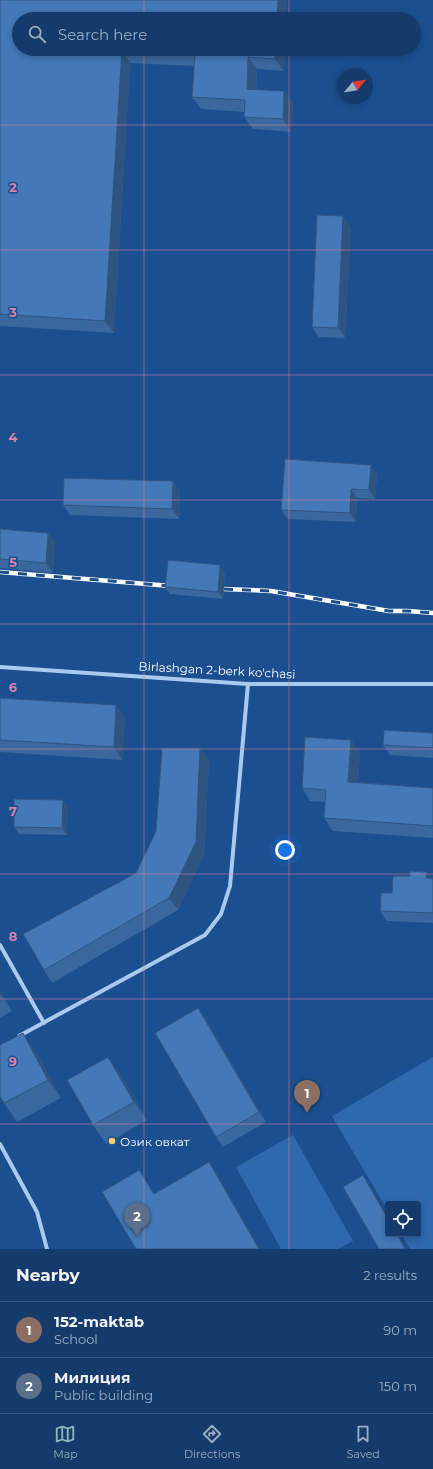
<!DOCTYPE html>
<html lang="en">
<head>
<meta charset="utf-8">
<style>
  :root { --surface:#143b6b; --page:#214673; --text:#f1f3f6; --muted:#9dadc1; --line:#33557e; --accent:#8bbbb9 }
  body { margin:0; font-family:Montserrat,sans-serif; background:var(--page); color:var(--text) }
  .controls { position:absolute; right:12px; bottom:12px; display:grid; overflow:hidden; border-radius:4px; box-shadow:0 2px 6px #0003 }
  .controls button { width:36px; height:36px; display:grid; place-items:center; padding:0; border:0; border-bottom:1px solid var(--line); background:var(--surface); color:var(--text); font:20px sans-serif }
  .compass { position:absolute; left:337px; top:68px; width:36px; height:36px; border-radius:50%; background:var(--surface); box-shadow:0 2px 6px #0003; rotate:60deg }
  .you { position:absolute; left:285px; top:850px; width:14px; height:14px; margin:-10px; border:3px solid #fff; border-radius:50%; background:#1a73e8; box-shadow:0 0 0 6px #1a73e833 }
  .badge { display:grid; place-items:center; width:26px; height:26px; border-radius:50%; background:var(--accent); color:#fff; font-size:13px; font-weight:700 }
  .pin { position:absolute; translate:-50% -33px; filter:drop-shadow(0 1px 2px #0008) }
  .pin::after { content:''; position:absolute; top:21px; width:14px; height:12px; background:inherit; clip-path:polygon(0 0,100% 0,50% 100%) }
  .list { margin:0; padding:0; list-style:none }
  h2 { display:flex; justify-content:space-between; align-items:center; height:52px; margin:0; padding:0 16px; font-size:17px }
  h2 small { font-size:13px; font-weight:400; color:var(--muted) }
  .list li { display:grid; grid-template-columns:26px 1fr auto; gap:12px; align-items:center; box-sizing:border-box; height:56px; padding:0 16px; border-top:1px solid var(--line) }
  .list b { display:block; font-size:15px; white-space:nowrap }
  .list p { margin:0; font-size:13px; white-space:nowrap; color:var(--muted) }
  .list em { font-size:13px; font-style:normal; color:var(--muted) }
  .icon { flex:none; width:22px; height:22px; fill:none; stroke:currentColor; stroke-width:2; stroke-linecap:round; stroke-linejoin:round }
  .map { position:relative; flex:none; width:433px; height:1249px; overflow:hidden }
  .search { position:absolute; background:var(--surface); box-shadow:0 2px 6px #0003; left:12px; right:12px; top:12px; height:44px; display:flex; align-items:center; gap:10px; box-sizing:border-box; padding:0 14px; border-radius:22px; color:var(--muted); font-size:15px }
  .sheet { height:164px; background:var(--surface) }
  nav { display:flex; justify-content:space-around; align-items:center; box-sizing:border-box; height:56px; border-top:1px solid var(--line); background:var(--surface); font-size:11px; color:var(--muted) }
  nav a { display:grid; justify-items:center; gap:2px }
  nav .on { color:var(--accent) }
  .map>svg:first-child { display:block }
</style>
</head>
<body>
<div class="map">
<svg width="433" height="1249" viewBox="0 0 433 1249">
  <rect width="100%" height="100%" fill="#1b4f8f"/>
  <path fill="#2e69ad" d="M433 1057V1249H410L401 1234H418V1204H388V1211L332 1116Z
    M293 1135 353 1241 338 1249H281L236 1167Z"/>
  <g fill="none" stroke-linecap="round" stroke-linejoin="round">
    <path stroke="#a9c9ee" stroke-width="4" d="M0 667 248 684H433
      M0 945 44 1023
      M19 1036 205 935 221 914 230 886 248 684
      M0 1144 37 1212 47 1249"/>
    <g stroke="#fff" stroke-width="4.5">
      <path id="rail" d="M0 572 171 586
        M224 589 271 591 389 611H408L433 613"/>
    </g>
    <use href="#rail" stroke="#1b4f8f" stroke-width="3" stroke-dasharray="9" stroke-linecap="butt"/>
  </g>
  <path fill="#3a679d" d="M0 0H287L286 19 19 49H285L284 71 257 69 256 90 284 91 293 104 291 132 253 129 244 117 245 112 201 109 192 97 194 66 130 63 114 333 0 326Z
    M351 227 345 338 319 337 312 327Z
    M377 474 375 499 357 498 356 522 288 519 281 510Z
    M173 481 180 492 179 519 70 515 63 505Z
    M0 529 48 533 55 543 53 573 0 568Z
    M225 572 223 599 170 594 165 587Z
    M0 698 125 718 122 760 0 752Z
    M433 733V758L390 755 383 745Z
    M351 740 360 753 358 782 433 788V838L333 831 324 818 325 802 310 801 302 788Z
    M209 761 204 855 178 910 52 983 44 970 136 873 156 831Z
    M68 807 67 835 19 834 14 827Z
    M431 879H433V923L387 921 380 911Z
    M0 990 12 1011 0 1018Z
    M198 1008 205 1018 266 1122 223 1147 216 1137Z
    M36 1051 61 1098 17 1122 4 1103Z
    M121 1075 147 1120 106 1144 93 1125Z"/>
  <path fill="#305480" d="M278 0H287L286 19H277Z
    M275 49H285L284 71 275 59Z
    M122 50 130 63 114 333 105 321Z
    M248 57 257 69 255 102 247 89Z
    M284 91 293 104 291 132 283 119Z
    M343 216 351 227 345 338 338 328Z
    M371 465 377 474 375 499 369 490Z
    M173 481 180 492 179 519 172 509Z
    M351 489 357 498 356 522 350 513Z
    M48 533 55 543 53 573 46 563Z
    M220 565 225 572 223 599 218 592Z
    M116 705 125 718 122 760 114 747Z
    M351 740 360 753 357 794 348 782Z
    M200 748 209 761 204 855 178 910 169 898Z
    M63 800 68 807 67 835 62 828Z
    M427 872 433 881 426 878Z
    M0 990 12 1011 0 993Z
    M198 1008 205 1018 266 1122 259 1112Z
    M23 1033 36 1051 61 1098 48 1080Z
    M108 1057 121 1075 147 1120 134 1102Z
    M209 1162 216 1172 260 1249H259Z
    M139 1170 146 1180 161 1204 154 1194Z
    M363 1175 370 1186 388 1217V1219Z
    M397 1234H398L406 1249H405Z"/>
  <path fill="#4478b7" stroke="#305480" d="M0 0H278L277 19H19V49H275V59L248 57 247 89 284 91 283 119 244 117 245 100 192 97 195 54 122 50 105 321 0 314Z
    M317 215 343 216 338 328 312 327Z
    M285 459 371 465 369 490 351 489 350 513 281 510Z
    M64 478 173 481 172 509 63 505Z
    M0 529 48 533 46 563 0 559Z
    M168 560 220 565 218 592 165 587Z
    M0 698 116 705 114 747 0 740Z
    M384 730 433 733V748L383 745Z
    M305 737 351 740 348 782 433 788V826L324 818 326 790 302 788Z
    M162 748H200L196 842 169 898 44 970 23 934 136 873 156 831Z
    M14 799 63 800 62 828 14 827Z
    M410 871 427 872 426 878 433 879V913L380 911 381 893H392L393 876H410Z
    M0 993 3 999 0 1001Z
    M198 1008 259 1112 216 1137 155 1033Z
    M23 1033 48 1080 4 1103 0 1096V1045Z
    M108 1057 134 1102 93 1125 67 1080Z
    M209 1162 259 1249H136L102 1192 139 1170 154 1194Z
    M363 1175 388 1219V1234H397L405 1249H379L343 1187Z"/>
  <path fill="none" stroke="#dd80a5" stroke-width="1" stroke-opacity="0.55" d="M144 0V19M289 0V19M144 49V1249M289 49V1249M0 125H433M0 250H433M0 375H433M0 500H433M0 624H433M0 749H433M0 874H433M0 999H433M0 1124H433"/>
  <circle fill="#ffd166" stroke="#1b4f8f" stroke-width="1.5" cx="112" cy="1141" r="4"/>
  <g text-anchor="middle" dominant-baseline="central" stroke-width="3" stroke-linejoin="round" paint-order="stroke">
    <g font-size="12" fill="#fff" stroke="#1b4f8f">
      <text transform="translate(217 670) rotate(3)">Birlashgan 2-berk ko'chasi</text>
    </g>
    <g font-size="12" fill="#fff" stroke="#1b4f8f" text-anchor="start">
      <text x="120" y="1141">Озик овкат</text>
    </g>
  </g>
  <g font-size="13" text-anchor="middle" font-weight="bold" fill="#dd80a5" stroke="#1b4f8f" stroke-width="3" stroke-linejoin="round" paint-order="stroke">
    <text x="13" y="192">2</text>
    <text x="13" y="317">3</text>
    <text x="13" y="442">4</text>
    <text x="13" y="567">5</text>
    <text x="13" y="692">6</text>
    <text x="13" y="816">7</text>
    <text x="13" y="941">8</text>
    <text x="13" y="1066">9</text>
  </g>
</svg>
<div class="controls">
<button><svg class="icon" aria-label="locate" viewBox="0 0 24 24"><circle cx="12" cy="12" r="6"/><path d="M12 2v4M12 18v4M2 12h4M18 12h4"/></svg></button>
</div>
<svg class="compass" viewBox="-18 -18 36 36"><path d="M0-13l5 13h-10z" fill="#e53935"/><path d="M0 13l5-13h-10z" fill="#9dadc1"/></svg>
<div class="you"></div>
<div class="pin badge" style="left:307px;top:1113px;background:#8d6e63">1</div>
<div class="pin badge" style="left:137px;top:1236px;background:#5c6f8a">2</div>
<div class="search"><svg class="icon" aria-label="search" viewBox="0 0 24 24"><circle cx="10" cy="10" r="6"/><path d="M15 15l6 6"/></svg>Search here</div>
</div>
<section class="sheet">
<h2>Nearby<small>2 results</small></h2>
<ul class="list">
<li><span class="badge" style="background:#8d6e63">1</span><div><b>152-maktab</b><p>School</p></div><em>90 m</em></li>
<li><span class="badge" style="background:#5c6f8a">2</span><div><b>Милиция</b><p>Public building</p></div><em>150 m</em></li>
</ul>
</section>
<nav>
<a class="on"><svg class="icon" aria-label="map" viewBox="0 0 24 24"><path d="M3 6l6-2 6 2 6-2v14l-6 2-6-2-6 2zM9 4v14M15 6v14"/></svg>Map</a>
<a><svg class="icon" aria-label="directions" viewBox="0 0 24 24"><path d="M12 3l9 9-9 9-9-9zM9 14v-3h6M13 9l2 2-2 2"/></svg>Directions</a>
<a><svg class="icon" aria-label="saved" viewBox="0 0 24 24"><path d="M7 4h10v16l-5-4-5 4z"/></svg>Saved</a>
</nav>
</body>
</html>
